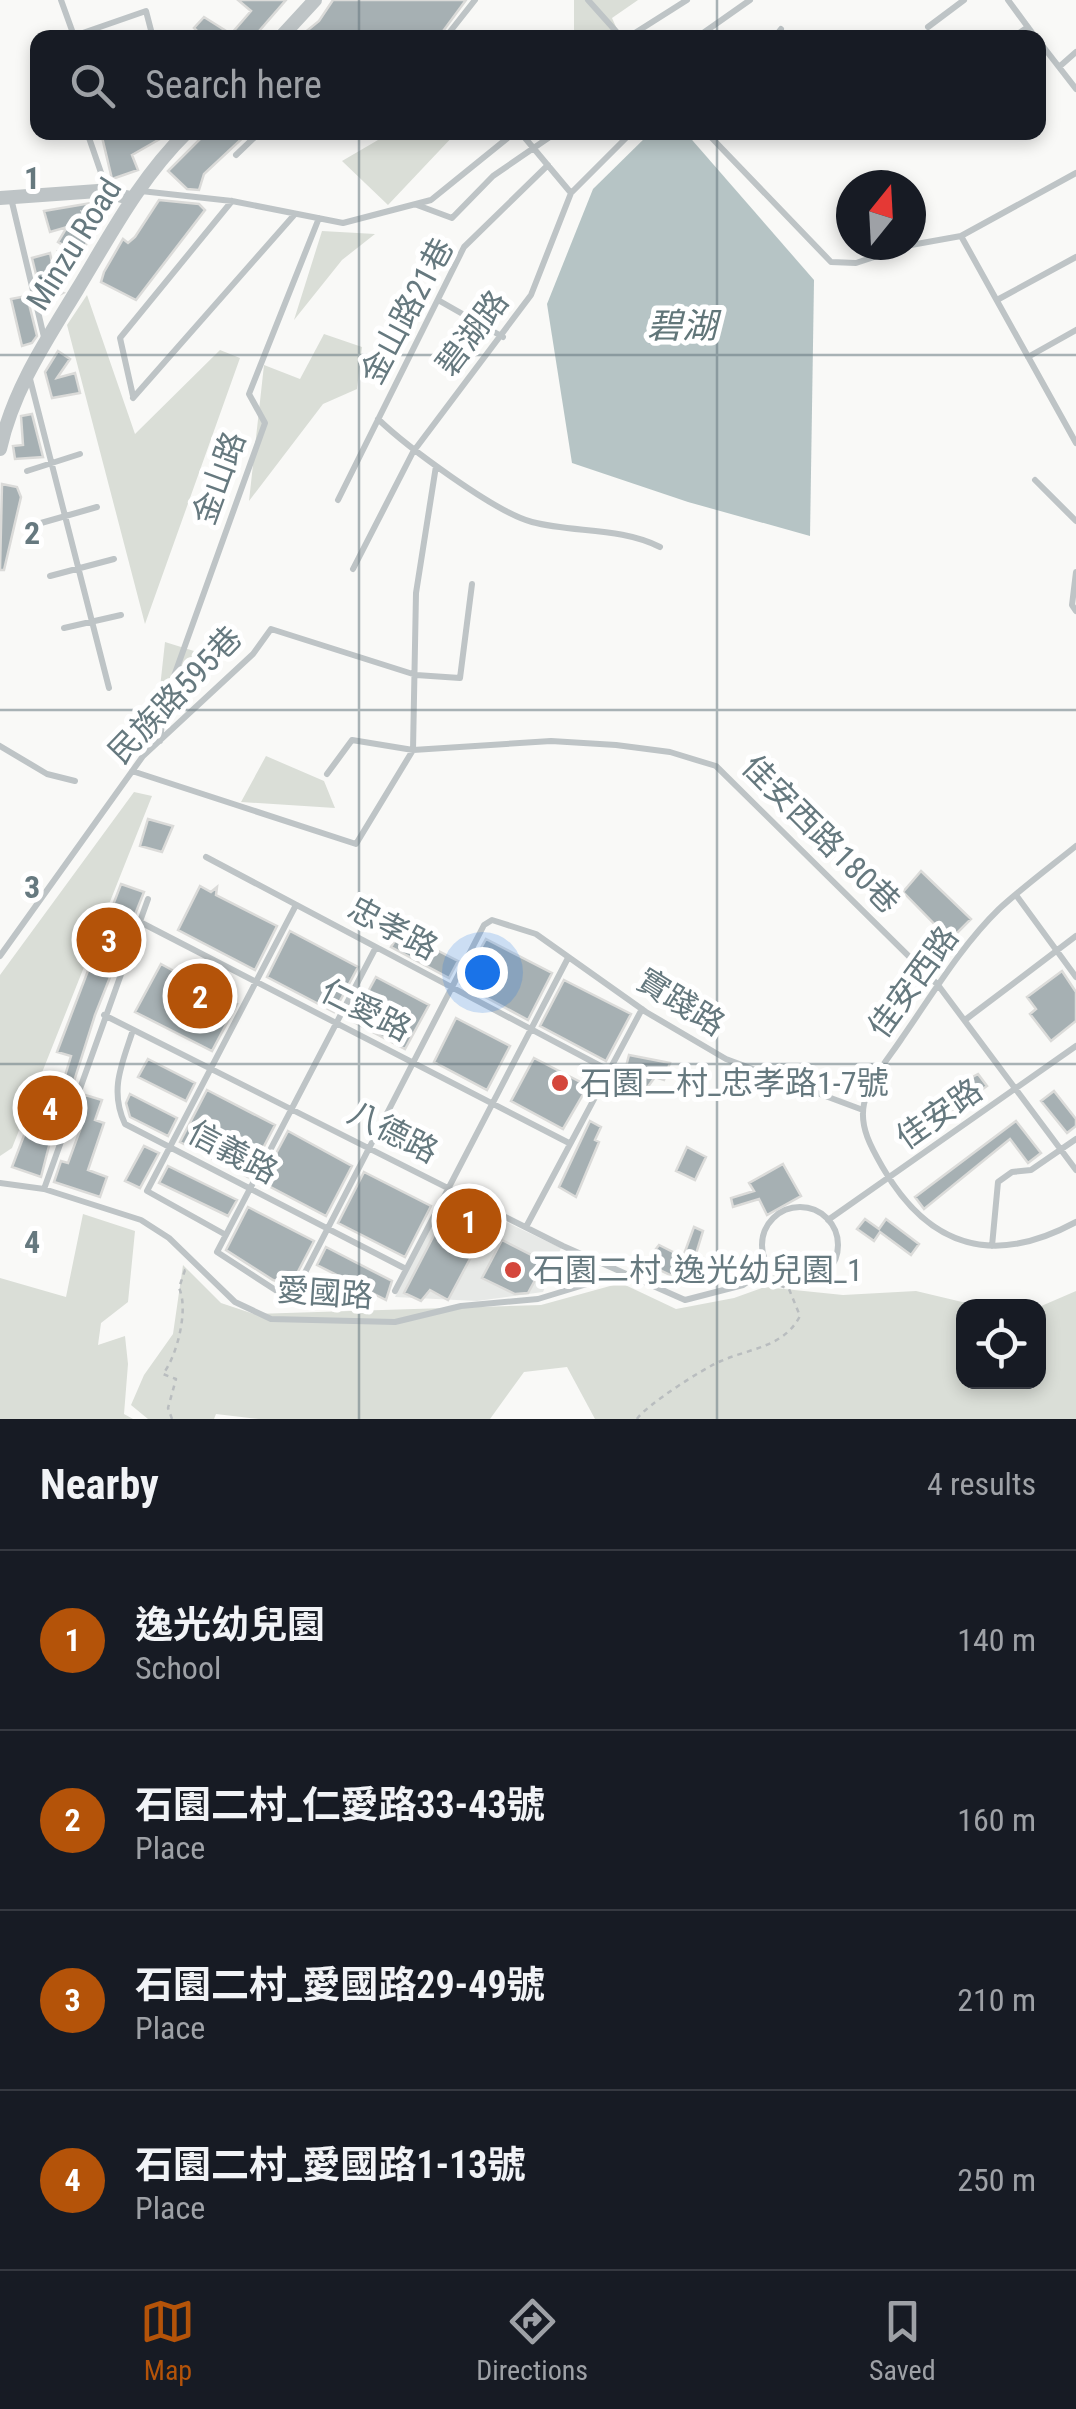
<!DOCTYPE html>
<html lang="en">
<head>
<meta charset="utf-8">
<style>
  :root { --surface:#171b24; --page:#242831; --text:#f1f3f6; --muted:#9ea1a6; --line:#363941; --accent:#b45309 }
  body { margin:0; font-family:"Roboto Condensed","Noto Sans TC",sans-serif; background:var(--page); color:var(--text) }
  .controls { position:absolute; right:30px; bottom:30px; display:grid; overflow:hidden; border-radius:20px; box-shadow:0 5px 15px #0003 }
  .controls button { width:90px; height:90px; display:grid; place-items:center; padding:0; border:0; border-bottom:2px solid var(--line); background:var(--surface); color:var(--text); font:50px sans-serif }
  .compass { position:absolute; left:836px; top:170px; width:90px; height:90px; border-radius:50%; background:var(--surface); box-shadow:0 5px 15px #0003; rotate:18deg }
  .you { position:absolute; left:482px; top:972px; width:35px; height:35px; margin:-25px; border:8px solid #fff; border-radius:50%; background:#1a73e8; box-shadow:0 0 0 15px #1a73e833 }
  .badge { display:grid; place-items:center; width:65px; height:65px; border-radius:50%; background:var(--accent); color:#fff; font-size:32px; font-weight:700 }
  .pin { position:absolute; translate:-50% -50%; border:5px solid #fff; box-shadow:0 2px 10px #0006 }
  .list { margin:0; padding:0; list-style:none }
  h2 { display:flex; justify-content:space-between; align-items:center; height:130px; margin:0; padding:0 40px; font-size:42px }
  h2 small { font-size:32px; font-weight:400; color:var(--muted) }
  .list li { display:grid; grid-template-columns:65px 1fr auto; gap:30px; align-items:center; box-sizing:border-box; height:180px; padding:0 40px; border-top:2px solid var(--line) }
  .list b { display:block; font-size:38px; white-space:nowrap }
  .list p { margin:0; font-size:32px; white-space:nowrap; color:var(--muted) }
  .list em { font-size:32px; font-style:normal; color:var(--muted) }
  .icon { flex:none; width:55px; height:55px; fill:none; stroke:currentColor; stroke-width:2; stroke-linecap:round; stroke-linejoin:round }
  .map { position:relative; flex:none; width:1076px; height:1419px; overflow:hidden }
  .search { position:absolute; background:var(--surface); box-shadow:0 5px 15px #0003; left:30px; right:30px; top:30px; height:110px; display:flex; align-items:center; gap:25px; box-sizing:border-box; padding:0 35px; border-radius:20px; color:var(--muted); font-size:38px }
  .sheet { height:850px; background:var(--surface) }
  nav { display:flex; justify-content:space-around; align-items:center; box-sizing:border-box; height:140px; border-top:2px solid var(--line); background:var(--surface); font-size:28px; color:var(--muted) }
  nav a { display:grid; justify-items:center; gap:5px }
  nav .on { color:var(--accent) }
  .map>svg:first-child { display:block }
</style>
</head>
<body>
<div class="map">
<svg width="1076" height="1419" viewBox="0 0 1076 1419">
  <rect width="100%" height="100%" fill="#f9f9f7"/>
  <path fill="#e7e9e7" d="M447 1194 561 1248 543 1292 477 1301 395 1297Z"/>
  <path fill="#daded7" d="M574 0H638L612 18 621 38 580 37 574 30Z
    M390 133H456L388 205 342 161Z
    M322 231 375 234 342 260 294 320Z
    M87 295 135 434 220 350 240 358 145 624 67 325Z
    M324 334 362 347 357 389 323 404 249 501 264 365 300 379Z
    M165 642 194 651 173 715 156 724Z
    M266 756 324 781 335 808 241 802Z
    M134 792 152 796 12 1148 0 1156V975Z
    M83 1214 135 1231 128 1302 101 1323 98 1345 125 1336 128 1364 124 1414 133 1419H0V1278L66 1297Z
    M183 1265 221 1303 254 1314 541 1305 621 1283 676 1309 734 1298 765 1287 843 1295 916 1291 979 1306H964V1382H1038L1039 1307 1076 1291V1419H595L567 1367 524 1372 490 1419H259L216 1414 214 1419H148L131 1405 144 1375 173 1334Z"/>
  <path fill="#b6c4c5" d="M650 133H686L814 280 810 536 688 502 572 463 547 304 593 189Z"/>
  <path fill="#a6b0b3" stroke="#dbdbd9" stroke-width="2.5" d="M238 0H286L253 38H204L194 28 204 17 231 34 251 11Z
    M333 0H466L438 38H298L319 21Z
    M116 132H172L132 155 138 170 112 179 102 137Z
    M207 132H249L204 174 199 190 187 189 168 171Z
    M159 200 199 204 205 210 136 300 101 282 104 272 123 239 128 243 135 237Z
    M97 202 108 205 102 220 82 212 91 236 76 262 59 251 69 249 58 242 67 227 50 232 44 211Z
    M50 253 58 291 63 293 43 303 32 258Z
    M27 296 37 336 32 343 22 346 11 299Z
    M58 351 70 359 57 378 75 373 80 393 52 398 45 372Z
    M32 414 43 457 15 459 13 446 23 445 21 416Z
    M2 484 17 487 21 497 4 570H0Z
    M148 819 173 826 162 852 140 846Z
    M921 871 971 919 950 940 903 892Z
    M121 884 144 892 95 1015 64 1113 58 1111 41 1177 12 1167 37 1101 46 1104 58 1076 64 1079 71 1056 57 1052Z
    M200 886 211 892 217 887 216 895 277 926 255 970 178 930Z
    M378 920 458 961 449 978 391 947 396 939 374 927Z
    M290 931 358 967 334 1012 267 977Z
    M486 939 552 973 528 1020 461 984Z
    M161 964 196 983 203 977 202 986 237 1004 212 1051 135 1012Z
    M1062 971 1076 992V1021L1051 1041 1030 1014 1036 1009 1027 997Z
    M376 977 429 1005 405 1049 352 1021Z
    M564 980 631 1014 606 1061 540 1026Z
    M456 1018 510 1046 487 1090 434 1062Z
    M629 1055 670 1063 664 1080 655 1077 644 1092 626 1087 622 1082Z
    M534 1058 588 1086 563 1129 511 1101Z
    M148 1059 195 1083 186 1101 138 1077Z
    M978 1074 987 1086 909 1142 901 1132 944 1100 940 1095Z
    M207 1090 275 1125 248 1177 180 1142Z
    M1054 1091 1076 1119V1126L1067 1133 1041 1101Z
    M130 1094 177 1118 168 1136 130 1117 126 1103Z
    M85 1095 102 1100 95 1120 104 1123 88 1170 107 1177 100 1197 54 1182 61 1161 68 1163 84 1119 77 1117Z
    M590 1121 601 1127 595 1140 599 1142 576 1197 559 1187Z
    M1016 1121 1041 1153 1028 1163 1010 1139 924 1209 915 1197Z
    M288 1131 352 1166 326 1216 261 1182Z
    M144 1146 159 1153 140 1188 125 1181Z
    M687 1147 706 1157 695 1180 676 1171Z
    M783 1164 801 1196 767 1215 759 1199 733 1207 731 1198 754 1191 749 1183Z
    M168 1166 237 1200 228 1216 159 1183Z
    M364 1172 431 1206 405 1257 338 1223Z
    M248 1207 314 1241 291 1285 273 1280 226 1250Z
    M448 1208 486 1229 448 1300 430 1290 421 1301 404 1293Z
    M865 1219 879 1229 886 1219 919 1244 911 1255 880 1232 874 1241 857 1229Z
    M694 1227 703 1231 687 1283 645 1263 659 1245 683 1257Z
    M502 1240 545 1262 528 1293 515 1294 482 1278Z
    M326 1247 392 1281 386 1300 317 1265Z"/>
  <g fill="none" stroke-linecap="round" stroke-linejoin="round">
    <path stroke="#b9bdbf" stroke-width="2.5" stroke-dasharray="5 5" stroke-linecap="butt" d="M172 1419 168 1408 176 1379 163 1374C177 1356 189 1309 179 1288L185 1270 189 1272
      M637 1419C646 1405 704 1368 721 1361 751 1348 784 1347 800 1316L789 1289 768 1281"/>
    <path stroke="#bec4c6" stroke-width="6" d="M61 0 74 36
      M588 0 622 38
      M1008 0 1036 38
      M928 27 964 0
      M74 36 146 11 153 38
      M445 38 475 0
      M627 38 687 0
      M696 38 750 0
      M774 38 781 29
      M1012 38 1028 27
      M1038 40 1076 89
      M1059 67 1076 52
      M87 132 108 193
      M520 132 571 193
      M706 132 831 262 856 263 910 245
      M236 155 260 132
      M141 191 232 201 343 223 431 200 515 132
      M11 198 44 337
      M417 205 452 218 493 176 557 132
      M961 236 1076 443
      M911 245 961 236 1076 173
      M438 300 503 337
      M997 300 1076 257
      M1028 357 1076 330
      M30 379 109 688
      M133 396 120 338 232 201
      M133 398 295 214
      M378 419C406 446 496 513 532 522 574 533 620 527 660 547
      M27 471 80 454
      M1035 480 1076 521
      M338 500 464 247 548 165
      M41 523 97 507
      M353 569 413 452 531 295 571 193 632 132
      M1076 572 1072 605 1076 611
      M50 576 114 559
      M64 628 121 615
      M160 741 164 704 265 423 249 394 319 218
      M0 746 47 774 75 781
      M132 771 356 844 413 750 416 593 436 466
      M327 774 352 740 413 750 551 741 616 745 670 752 716 766 938 985 1076 1170
      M1076 846C1050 867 1023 887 999 909 961 946 932 995 902 1038 889 1058 869 1080 864 1104 859 1127 872 1149 883 1168 930 1249 995 1266 1076 1222
      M206 857 610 1071
      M1016 895 1076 977
      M140 922 569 1143
      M375 949 217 1252 277 1291 295 1292 484 925 492 920 536 934 646 1012 726 1059 863 1110
      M0 956 143 756 253 654 271 629 416 675 460 678 472 584
      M104 1015 563 1246 685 1300 743 1285 770 1266
      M965 1020 1076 936
      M133 1030C122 1064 109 1090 125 1124L406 1269
      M0 1183 44 1189 141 1220 169 1238 235 1302 271 1319 395 1322 461 1306 538 1299 620 1274
      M44 1189 148 899
      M762 1245a38 38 0 1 1 76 0a38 38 0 1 1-76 0Z
      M828 1220 1076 1046
      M526 1227 642 1009
      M226 1235 147 1191 296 905
      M992 1246 998 1182 1012 1172 1031 1170 1076 1139
      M395 1291 568 958"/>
    <path stroke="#bec4c6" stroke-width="14" d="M280 38 315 0
      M0 198 98 191 131 198
      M0 449C13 390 46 341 77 290 111 234 140 178 187 132"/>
  </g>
  <path fill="none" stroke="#66797f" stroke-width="2.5" stroke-opacity="0.55" d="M359 0V38M717 0V38M359 132V1419M717 132V1419M0 355H1076M0 710H1076M0 1064H1076"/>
  <g fill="#d4473c" stroke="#fff" stroke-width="4">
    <circle cx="560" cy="1083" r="10"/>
    <circle cx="513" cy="1270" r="10"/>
  </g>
  <g text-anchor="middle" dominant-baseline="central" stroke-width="10" stroke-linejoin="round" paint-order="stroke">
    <g font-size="32" fill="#66797f" stroke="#fff">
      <text transform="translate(74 244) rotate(-58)">Minzu Road</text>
      <text transform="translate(407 311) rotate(-62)">金山路21巷</text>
      <text transform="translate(472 333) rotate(-53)">碧湖路</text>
      <text transform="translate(219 478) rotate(-70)">金山路</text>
      <text transform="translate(175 695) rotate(-46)">民族路595巷</text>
      <text transform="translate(821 834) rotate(45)">佳安西路180巷</text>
      <text transform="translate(393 928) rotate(28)">忠孝路</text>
      <text transform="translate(913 982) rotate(-54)">佳安西路</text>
      <text transform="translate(681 1002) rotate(32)">實踐路</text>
      <text transform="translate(366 1010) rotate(27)">仁愛路</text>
      <text transform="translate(939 1114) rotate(-35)">佳安路</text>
      <text transform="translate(393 1132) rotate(27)">八德路</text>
      <text transform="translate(233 1152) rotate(28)">信義路</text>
      <text transform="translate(325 1293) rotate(4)">愛國路</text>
    </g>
    <g font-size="32" fill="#66797f" stroke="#fff" text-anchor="start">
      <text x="580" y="1083">石園二村_忠孝路1-7號</text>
      <text x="533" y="1270">石園二村_逸光幼兒園_1</text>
    </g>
    <g font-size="35" font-style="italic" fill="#617679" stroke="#fff">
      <text x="682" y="326">碧湖</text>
    </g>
  </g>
  <g font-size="32" text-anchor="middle" font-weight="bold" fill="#66797f" stroke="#fff" stroke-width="10" stroke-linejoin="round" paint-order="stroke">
    <text x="32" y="189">1</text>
    <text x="32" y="544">2</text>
    <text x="32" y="898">3</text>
    <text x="32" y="1253">4</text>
  </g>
</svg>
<div class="controls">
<button><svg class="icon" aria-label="locate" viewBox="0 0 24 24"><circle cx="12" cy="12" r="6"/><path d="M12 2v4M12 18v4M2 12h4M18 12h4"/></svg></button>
</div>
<svg class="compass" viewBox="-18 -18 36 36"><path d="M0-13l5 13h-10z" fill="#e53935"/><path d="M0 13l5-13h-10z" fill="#9ea1a6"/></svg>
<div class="you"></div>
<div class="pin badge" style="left:469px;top:1221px">1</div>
<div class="pin badge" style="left:200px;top:996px">2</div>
<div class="pin badge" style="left:109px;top:940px">3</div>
<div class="pin badge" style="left:50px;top:1108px">4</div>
<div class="search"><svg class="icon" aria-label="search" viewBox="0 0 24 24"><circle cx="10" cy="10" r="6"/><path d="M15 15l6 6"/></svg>Search here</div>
</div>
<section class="sheet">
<h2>Nearby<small>4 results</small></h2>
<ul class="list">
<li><span class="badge">1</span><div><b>逸光幼兒園</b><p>School</p></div><em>140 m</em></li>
<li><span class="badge">2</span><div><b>石園二村_仁愛路33-43號</b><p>Place</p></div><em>160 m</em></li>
<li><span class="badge">3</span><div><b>石園二村_愛國路29-49號</b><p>Place</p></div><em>210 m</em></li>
<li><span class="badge">4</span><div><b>石園二村_愛國路1-13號</b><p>Place</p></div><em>250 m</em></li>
</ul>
</section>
<nav>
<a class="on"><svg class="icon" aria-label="map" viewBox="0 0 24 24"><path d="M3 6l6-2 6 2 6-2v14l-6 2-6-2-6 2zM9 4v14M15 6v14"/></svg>Map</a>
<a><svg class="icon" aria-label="directions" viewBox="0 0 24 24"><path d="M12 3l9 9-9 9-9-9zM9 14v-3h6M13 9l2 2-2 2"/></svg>Directions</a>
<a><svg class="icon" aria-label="saved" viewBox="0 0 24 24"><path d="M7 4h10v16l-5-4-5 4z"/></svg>Saved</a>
</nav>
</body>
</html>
